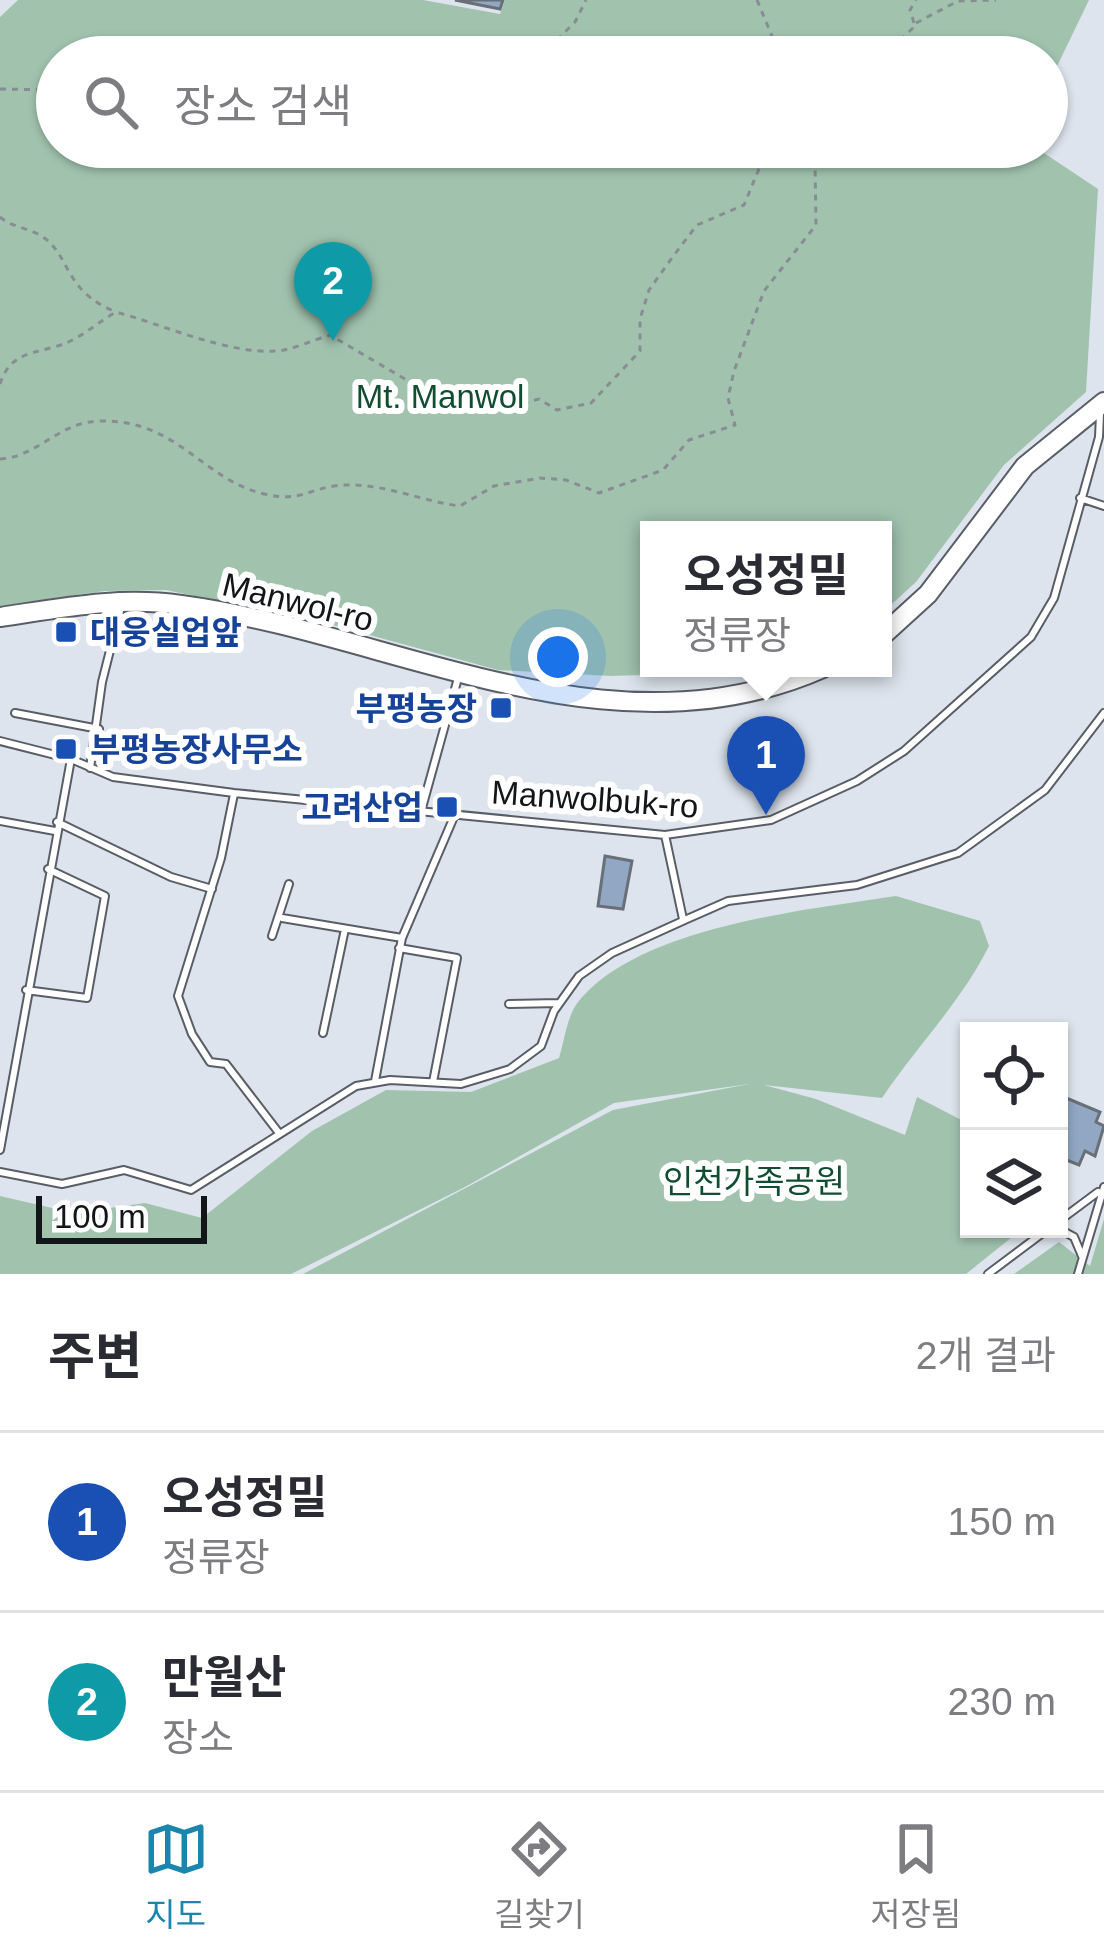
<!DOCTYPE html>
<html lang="ko">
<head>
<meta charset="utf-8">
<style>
  :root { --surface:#fff; --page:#f2f2f3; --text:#2b2b33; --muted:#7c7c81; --line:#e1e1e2; --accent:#1a86ae }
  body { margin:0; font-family:Helvetica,"Noto Sans KR",sans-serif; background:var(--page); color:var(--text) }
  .controls { position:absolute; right:36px; bottom:36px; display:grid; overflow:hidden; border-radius:0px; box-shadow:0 3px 9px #0004 }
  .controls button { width:108px; height:108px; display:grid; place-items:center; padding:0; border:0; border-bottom:3px solid var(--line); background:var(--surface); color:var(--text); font:60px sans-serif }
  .scale { position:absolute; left:36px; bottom:30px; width:171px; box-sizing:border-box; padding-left:12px; border:6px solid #131619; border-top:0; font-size:33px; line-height:42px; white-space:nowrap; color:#131619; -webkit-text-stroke:9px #fff; paint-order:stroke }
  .you { position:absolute; left:558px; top:657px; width:42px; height:42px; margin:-30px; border:9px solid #fff; border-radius:50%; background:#1a73e8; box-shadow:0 0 0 18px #1a73e833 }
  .badge { display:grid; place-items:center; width:78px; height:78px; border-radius:50%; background:var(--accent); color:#fff; font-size:39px; font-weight:700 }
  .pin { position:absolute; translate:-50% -99px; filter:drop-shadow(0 3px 6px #0008) }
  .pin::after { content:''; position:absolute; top:63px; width:42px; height:36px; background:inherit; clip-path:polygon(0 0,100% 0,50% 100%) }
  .popup { position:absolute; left:640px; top:521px; width:252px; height:156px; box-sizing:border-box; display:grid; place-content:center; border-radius:0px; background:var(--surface); filter:drop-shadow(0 3px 9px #0005); font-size:39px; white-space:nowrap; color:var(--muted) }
  .popup b { font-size:45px; color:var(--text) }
  .popup::after { content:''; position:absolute; left:50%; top:100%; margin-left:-24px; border:24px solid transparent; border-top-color:var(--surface) }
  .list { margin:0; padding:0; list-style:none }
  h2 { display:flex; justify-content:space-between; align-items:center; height:156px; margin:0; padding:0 48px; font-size:51px }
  h2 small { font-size:39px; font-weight:400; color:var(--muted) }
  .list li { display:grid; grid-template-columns:78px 1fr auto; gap:36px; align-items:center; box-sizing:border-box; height:180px; padding:0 48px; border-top:3px solid var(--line) }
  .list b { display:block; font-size:45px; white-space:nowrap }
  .list p { margin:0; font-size:39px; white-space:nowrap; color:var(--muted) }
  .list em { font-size:39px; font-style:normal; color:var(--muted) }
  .icon { flex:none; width:66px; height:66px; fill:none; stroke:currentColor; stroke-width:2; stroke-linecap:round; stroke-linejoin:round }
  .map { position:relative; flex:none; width:1104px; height:1274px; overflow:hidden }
  .search { position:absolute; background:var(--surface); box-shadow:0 3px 9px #0004; left:36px; right:36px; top:36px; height:132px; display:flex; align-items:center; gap:30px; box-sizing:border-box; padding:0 42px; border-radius:66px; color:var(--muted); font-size:45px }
  .sheet { height:516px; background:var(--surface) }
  nav { display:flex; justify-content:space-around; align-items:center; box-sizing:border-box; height:168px; border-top:3px solid var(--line); background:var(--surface); font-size:33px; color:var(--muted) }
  nav a { display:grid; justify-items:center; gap:6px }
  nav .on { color:var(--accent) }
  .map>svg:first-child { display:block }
</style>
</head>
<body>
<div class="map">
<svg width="1104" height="1274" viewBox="0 0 1104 1274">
  <rect width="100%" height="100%" fill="#dde4ed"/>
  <path fill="#a1c3ae" d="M18 0H423L500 14 505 0H1089L1047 87V57H57V147H1035L1098 189 1086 392 1004 465 916 582 883 612V530H649V668H783L775 671 611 676 498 670 329 624 166 590 105 591 0 606V17Z
    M896 896 980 921 989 946C961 1002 917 1046 882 1098L764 1085 816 1099 905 1135 917 1097 969 1124V1229H1022L966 1274H303L613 1110 749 1084 614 1103 465 1187 291 1274H0V1196L74 1213 145 1203 202 1218 312 1131 386 1090 471 1092 559 1058C564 1042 567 1018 576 1005 634 927 806 910 896 896Z
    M1104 1219V1274H1014L1059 1242 1090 1266Z"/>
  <path fill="#91a7c4" stroke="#696f77" stroke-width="3" d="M455 0H503L500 9Z
    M605 856 632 861 623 909 598 906Z
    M1059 1095 1100 1112 1096 1122 1104 1126 1095 1156 1085 1151 1079 1165 1059 1157Z"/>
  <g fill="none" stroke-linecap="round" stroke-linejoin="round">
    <g stroke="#595e66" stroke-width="10">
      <path id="lane" d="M1080 498 1104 506
        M15 713 99 729
        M0 741 71 759 113 777 234 793 665 835 771 820 857 781 904 751 1031 637 1054 598 1099 437 1100 414
        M90 768 102 682 121 607
        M234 794 221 858 178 996 192 1034 210 1062 226 1064 279 1133
        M422 808 458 678
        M0 821 55 831
        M57 822 171 877 212 889
        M665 835 683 919
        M282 918 402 938
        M272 936 289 884
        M399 948 457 958 433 1082
        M26 990 87 998 105 896 48 869
        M509 1004 559 1003
        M323 1033 345 929
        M375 1081 402 938 456 812
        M0 1150 71 759
        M0 1172 62 1184 124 1170 191 1190 356 1086 390 1080 461 1084 510 1069 541 1046 554 1011 579 976 612 953 687 919 728 901 857 885 958 853 1045 790 1104 713
        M1059 1221 1098 1192
        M1059 1229 1074 1237 1082 1256
        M988 1274 1048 1229
        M1078 1274 1104 1187"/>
    </g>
    <g stroke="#595e66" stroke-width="22">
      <path id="secondary" d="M0 617C61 608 120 596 181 605 392 633 609 763 823 668
        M883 635 928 594 1025 466 1104 402"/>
    </g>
    <path stroke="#888d94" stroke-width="3" stroke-dasharray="6 6" stroke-linecap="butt" d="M757 0 774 41 771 57
      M916 23 958 1 996 0
      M286 57 313 49 349 57
      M540 57 575 22 586 0
      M883 57 915 26 910 10 916 0
      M0 89 57 90
      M0 217C13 228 30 228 43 237 70 255 64 291 114 311
      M0 384C12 345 46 356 76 338 89 331 102 320 116 312 161 324 227 354 275 351 290 351 313 340 330 335L451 406 494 411 539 399 557 410 591 403 640 351V319L649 290 674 255 697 225 744 205 761 164 777 147
      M0 459C38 457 58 422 100 421 177 419 203 480 264 494 300 502 307 490 334 486 377 480 419 501 460 506L494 486 540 478 566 480 599 493 663 470 689 440 735 425 728 398 734 371 764 291 816 225 815 162 802 147"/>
    <use href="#lane" stroke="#fff" stroke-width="6"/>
    <use href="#secondary" stroke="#fff" stroke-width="18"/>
  </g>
  <g fill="#1a4fb4" stroke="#fff" stroke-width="4.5">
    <rect x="54" y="620" width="24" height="24" rx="6"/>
    <rect x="489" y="696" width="24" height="24" rx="6"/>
    <rect x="54" y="737" width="24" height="24" rx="6"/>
    <rect x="435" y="795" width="24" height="24" rx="6"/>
  </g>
  <g text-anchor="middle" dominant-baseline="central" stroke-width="12" stroke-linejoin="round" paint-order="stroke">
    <g font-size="33" fill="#104e31" stroke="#fff">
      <text x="440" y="396">Mt. Manwol</text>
      <text x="754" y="1181">인천가족공원</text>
    </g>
    <g font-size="33" fill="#131619" stroke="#fff">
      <text transform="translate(298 602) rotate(14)">Manwol-ro</text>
      <text transform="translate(595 799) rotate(4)">Manwolbuk-ro</text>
    </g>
    <g font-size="33" font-weight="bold" fill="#164399" stroke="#fff" text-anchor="start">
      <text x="90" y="632">대웅실업앞</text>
      <text x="477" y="708" text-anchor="end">부평농장</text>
      <text x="90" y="749">부평농장사무소</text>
      <text x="423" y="807" text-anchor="end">고려산업</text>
    </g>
  </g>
</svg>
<div class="controls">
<button><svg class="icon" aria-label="locate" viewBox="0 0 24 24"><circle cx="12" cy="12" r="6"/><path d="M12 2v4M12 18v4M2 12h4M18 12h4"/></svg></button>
<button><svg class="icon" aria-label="layers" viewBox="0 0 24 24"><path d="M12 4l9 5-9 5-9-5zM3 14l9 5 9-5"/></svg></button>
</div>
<div class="scale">100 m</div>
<div class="you"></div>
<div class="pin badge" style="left:766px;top:815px;background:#1a4fb4">1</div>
<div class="popup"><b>오성정밀</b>정류장</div>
<div class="pin badge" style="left:333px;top:341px;background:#0f9aa8">2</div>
<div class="search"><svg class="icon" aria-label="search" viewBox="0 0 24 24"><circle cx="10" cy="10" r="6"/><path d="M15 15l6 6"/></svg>장소 검색</div>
</div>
<section class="sheet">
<h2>주변<small>2개 결과</small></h2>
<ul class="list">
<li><span class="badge" style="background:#1a4fb4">1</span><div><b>오성정밀</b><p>정류장</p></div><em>150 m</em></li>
<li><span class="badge" style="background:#0f9aa8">2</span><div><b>만월산</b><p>장소</p></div><em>230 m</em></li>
</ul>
</section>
<nav>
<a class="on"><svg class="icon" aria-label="map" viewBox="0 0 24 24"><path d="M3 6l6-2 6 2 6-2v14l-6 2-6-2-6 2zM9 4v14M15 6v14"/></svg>지도</a>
<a><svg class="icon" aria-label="directions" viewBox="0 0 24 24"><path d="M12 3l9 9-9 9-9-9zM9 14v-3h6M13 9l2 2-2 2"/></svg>길찾기</a>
<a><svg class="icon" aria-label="saved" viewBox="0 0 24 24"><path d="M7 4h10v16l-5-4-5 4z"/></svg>저장됨</a>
</nav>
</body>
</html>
